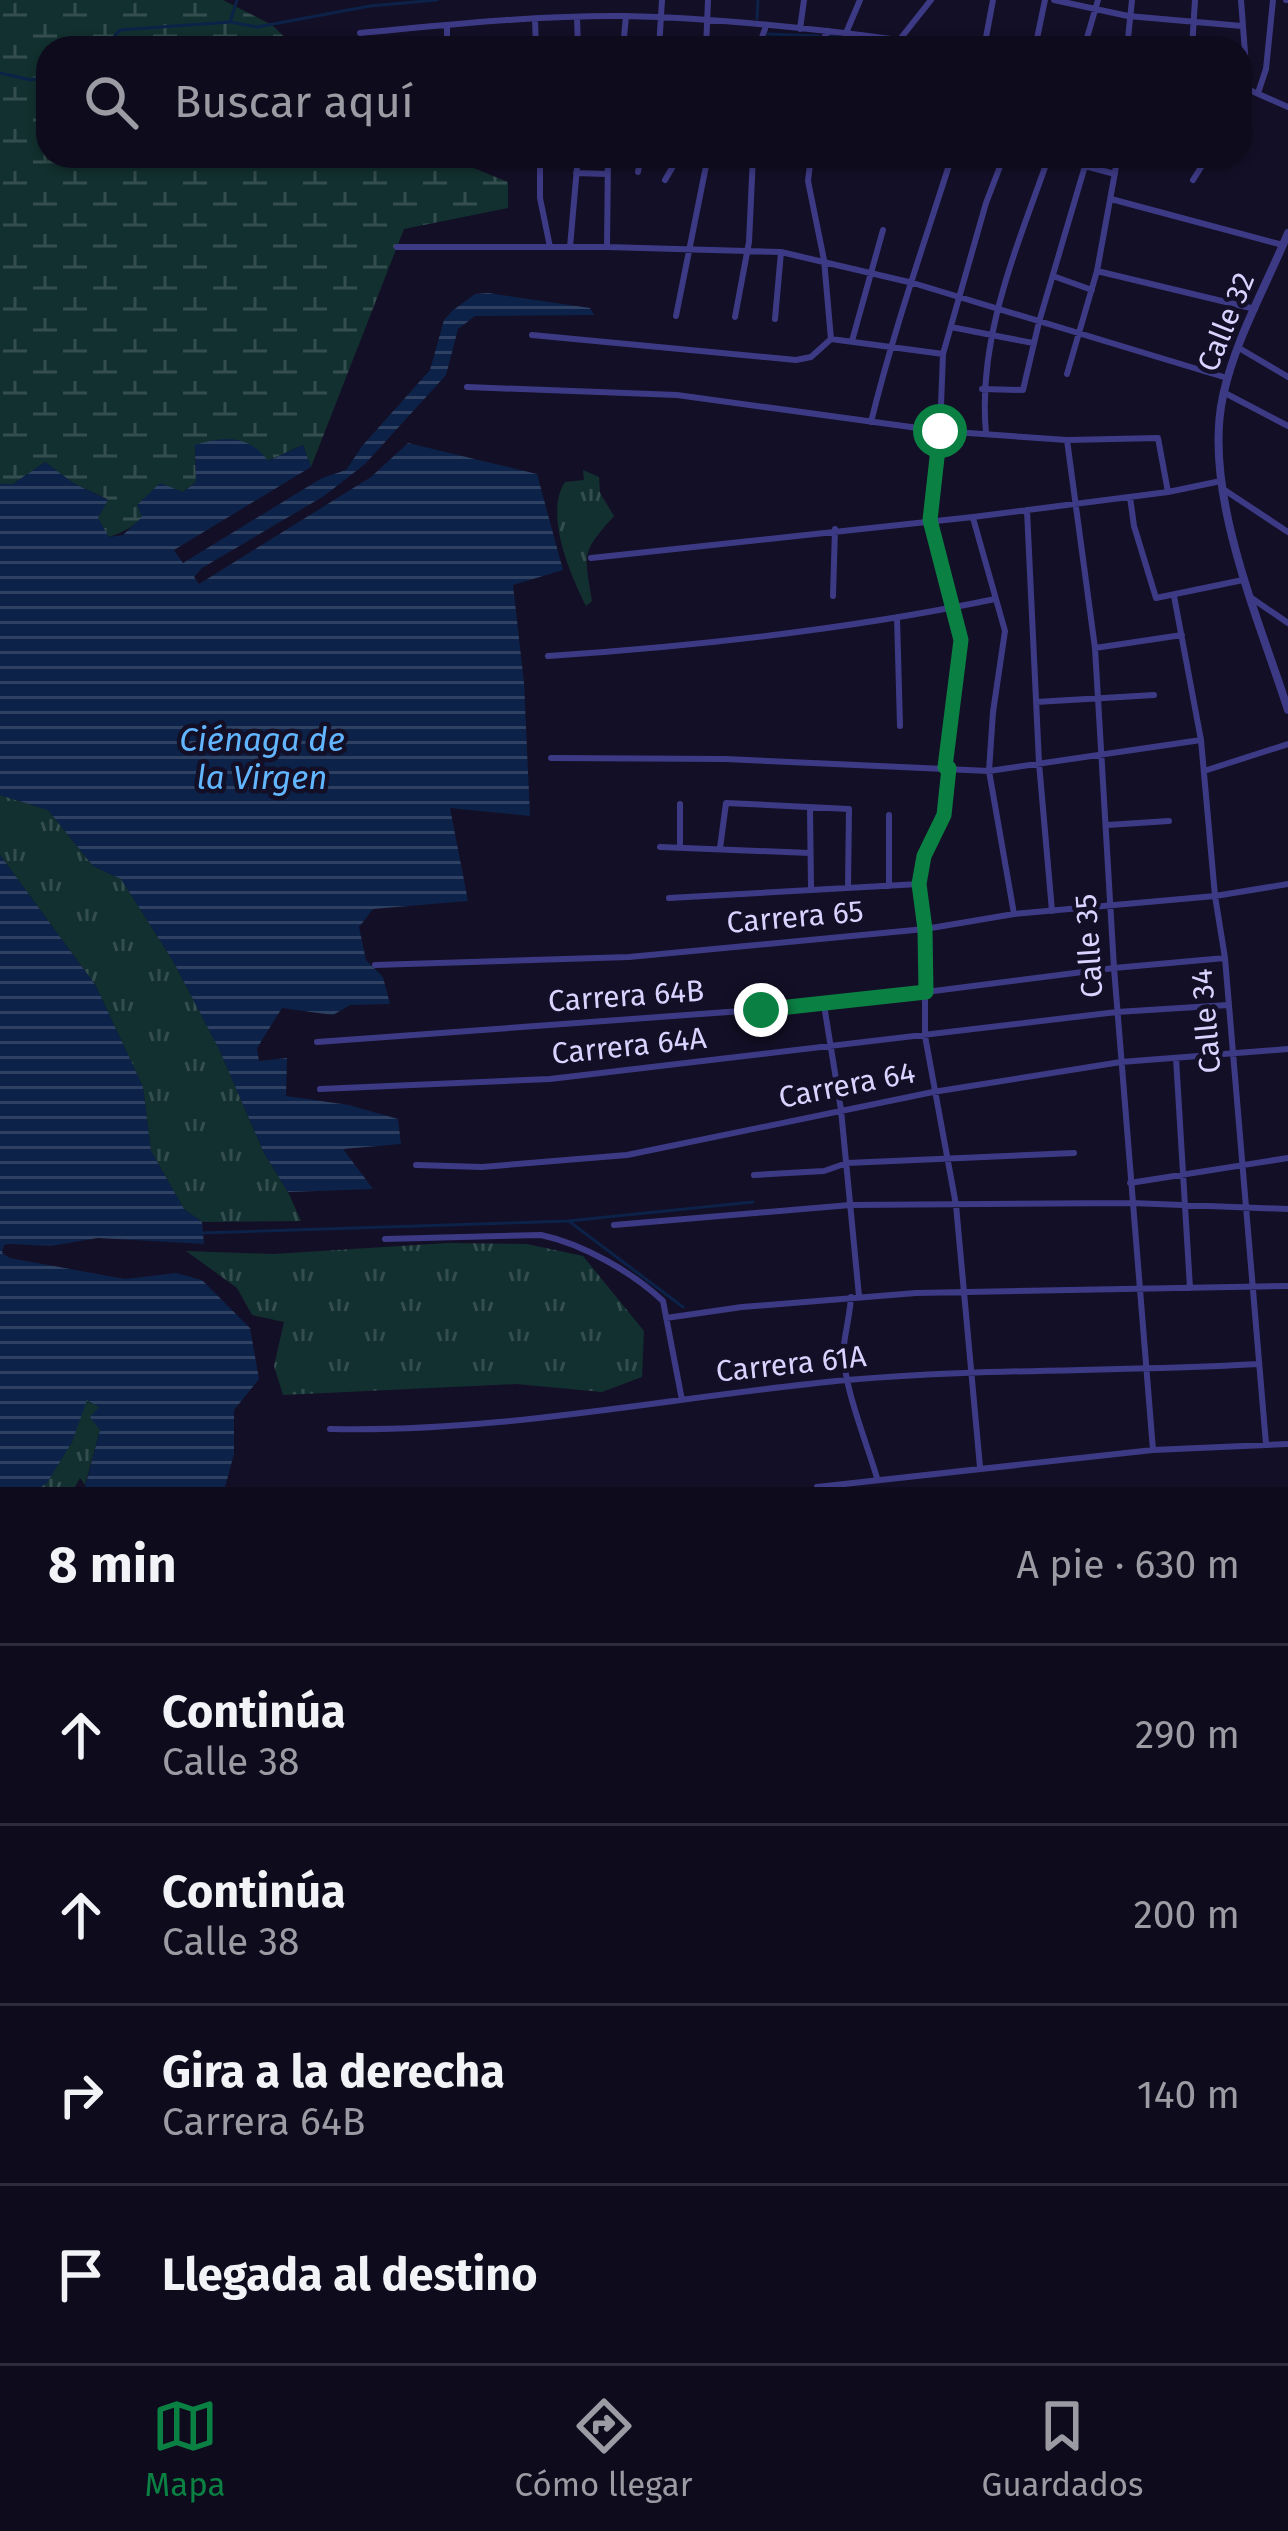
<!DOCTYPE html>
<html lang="es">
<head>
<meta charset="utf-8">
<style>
  :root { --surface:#0e0b1c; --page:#1c1929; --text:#f1f3f6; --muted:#9b9ba3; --line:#2e2b3b; --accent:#0b8043 }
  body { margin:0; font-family:"Fira Sans",sans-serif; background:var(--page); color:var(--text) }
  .stop { position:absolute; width:36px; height:36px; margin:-27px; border:9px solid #0b8043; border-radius:50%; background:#fff }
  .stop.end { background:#0b8043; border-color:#fff; box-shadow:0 3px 12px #0008 }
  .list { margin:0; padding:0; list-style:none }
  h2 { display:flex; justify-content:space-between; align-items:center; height:156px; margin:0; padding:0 48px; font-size:51px }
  h2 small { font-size:39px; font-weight:400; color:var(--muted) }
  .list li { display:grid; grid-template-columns:78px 1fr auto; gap:36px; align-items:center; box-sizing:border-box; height:180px; padding:0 48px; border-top:3px solid var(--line) }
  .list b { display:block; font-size:45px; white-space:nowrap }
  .list p { margin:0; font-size:39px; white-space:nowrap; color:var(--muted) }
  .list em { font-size:39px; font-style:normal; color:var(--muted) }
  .icon { flex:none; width:66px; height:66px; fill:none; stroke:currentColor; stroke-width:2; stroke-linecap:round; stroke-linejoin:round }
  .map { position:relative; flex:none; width:1288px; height:1487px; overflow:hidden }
  .search { position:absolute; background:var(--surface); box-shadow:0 3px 9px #0004; left:36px; right:36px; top:36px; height:132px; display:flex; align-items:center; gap:30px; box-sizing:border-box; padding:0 42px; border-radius:36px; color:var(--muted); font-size:45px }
  .sheet { height:876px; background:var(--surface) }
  nav { display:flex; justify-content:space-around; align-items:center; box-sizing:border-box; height:168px; border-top:3px solid var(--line); background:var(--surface); font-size:33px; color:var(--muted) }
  nav a { display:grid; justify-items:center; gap:6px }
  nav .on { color:var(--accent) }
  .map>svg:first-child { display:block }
</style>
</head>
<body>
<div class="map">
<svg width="1288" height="1487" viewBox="0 0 1288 1487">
  <defs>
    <pattern id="grass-tufts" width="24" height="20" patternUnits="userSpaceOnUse" patternTransform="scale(3)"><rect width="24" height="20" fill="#12302f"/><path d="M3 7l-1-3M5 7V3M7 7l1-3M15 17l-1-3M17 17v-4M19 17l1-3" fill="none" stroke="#344d4e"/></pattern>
    <pattern id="wetland-marsh" width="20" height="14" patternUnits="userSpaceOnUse" patternTransform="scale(3)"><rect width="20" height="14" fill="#12302f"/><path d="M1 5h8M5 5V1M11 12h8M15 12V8" fill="none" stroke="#344d4e"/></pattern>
    <pattern id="water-rules" width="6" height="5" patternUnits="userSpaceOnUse" patternTransform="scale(3)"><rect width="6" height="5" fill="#0c2248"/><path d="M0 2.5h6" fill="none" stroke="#2f4163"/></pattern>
  </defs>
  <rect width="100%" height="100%" fill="#130f26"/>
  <path fill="url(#grass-tufts)" d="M583 470 599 477 600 493 614 516C581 553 584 553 592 601L586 606C570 574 544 514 565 482L584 480Z
    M0 795 48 810 93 866 121 879 173 961 219 1049 264 1153 288 1192 301 1221 202 1222 184 1209 151 1151 143 1087 96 986 0 855Z
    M448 1243 527 1244 583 1256 644 1331 642 1377 602 1392 516 1384 283 1395 274 1366 284 1322 252 1315 237 1288 186 1251 273 1254Z
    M86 1399 100 1407 95 1420 100 1430 85 1485 80 1478 75 1487H41L72 1442Z"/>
  <path fill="url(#wetland-marsh)" d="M0 0H223L272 25 294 46 349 36 355 48H48V156H444L508 182V208L404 229 311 467 303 445 267 461 195 446 196 482C178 496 127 534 108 537L98 518 107 499 73 483 45 462 13 484H0Z"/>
  <path fill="url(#water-rules)" d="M488 293 590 308 594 315 475 316 458 329 446 375 365 464 324 496 202 568 194 577 199 584 371 477 408 443 537 474 563 570 513 585 524 683 530 816 450 808 468 901 373 909 359 927 366 960 383 977 390 1004 350 1005 333 1015 282 1008 257 1048 259 1061 287 1058 286 1096 349 1105 398 1119 401 1144 343 1149 373 1189 288 1192 264 1153 219 1049 173 961 121 879 93 866 48 810 0 795V484H13L45 462 73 483 108 500 98 518 109 537 123 535 142 517 137 505 160 483 183 492 196 482 195 445C223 436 249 434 268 461L303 445 311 467 174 550 183 563 322 478 346 470 363 445 430 370 444 320 452 311 475 294Z
    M0 855 96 986 143 1087 151 1151 184 1209 202 1222 204 1244 98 1238 51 1246 10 1244 4 1245 2 1253 10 1258 125 1279 176 1273 202 1280 250 1328 259 1379 234 1410V1454L225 1487H85L100 1430 90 1417 99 1407 87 1400 72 1442 47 1483 41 1487H0Z"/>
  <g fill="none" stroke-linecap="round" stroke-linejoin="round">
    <path stroke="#0c2248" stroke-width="3" d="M757 19 758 0
      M230 22 257 27 370 6 437 0
      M768 34 819 36
      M830 36 892 44
      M906 47 911 48
      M104 48 120 30 230 22 237 0
      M1240 70H1241
      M0 73 31 80 48 76
      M570 1222 683 1307
      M201 1233 568 1221 753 1202"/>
    <path stroke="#3d3a85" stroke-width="6" d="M1054 0 1128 16 1242 26
      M1286 0H1288
      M577 17 578 48
      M535 19 536 48
      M447 25V48
      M800 29 804 0
      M360 33C448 25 537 15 625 16 716 18 809 28 899 40
      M846 33 860 0
      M623 48 626 16
      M659 48 662 0
      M706 48 708 0
      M758 48 765 29
      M818 48 828 31
      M893 48 931 0
      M984 48 993 0
      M1035 48 1045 0
      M1084 48 1098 0
      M1127 48 1132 0
      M1192 48 1195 0
      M1245 88 1288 107
      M1258 93 1266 69 1273 0
      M1240 101 1247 79 1241 0
      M540 156V198L550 247
      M638 172 641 156
      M576 173 607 174
      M665 180 679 156
      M1193 180 1208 156
      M1111 199 1283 245
      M397 247H607L781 252 913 283 1227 378
      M570 247 578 156
      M607 247 608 156
      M1097 271 1255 309
      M1053 276 1092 290
      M676 316 708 156
      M735 317 749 242 753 156
      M775 319 781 252
      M951 327 1033 343
      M532 335 796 360 811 357 831 339 824 260 808 181 811 156
      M831 339 943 354
      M852 341 883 230
      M1239 348 1288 377
      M1067 374 1097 271 1118 156
      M467 387 677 395 940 431 1067 440 1158 438 1168 492
      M982 389 1023 390 1039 322 1085 166 1115 174
      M1223 392 1288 426
      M871 422C893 332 924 244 952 156
      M986 433C977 337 1018 245 1049 156
      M1067 440 1095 648 1114 968 1153 1450
      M1223 489 1288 532
      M1130 497 1134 526 1156 598 1243 580
      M1027 510 1039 763 1052 911
      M973 518 1005 631 993 712 989 771 1014 914
      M591 558 973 517 1168 492 1221 481
      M833 596 835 529
      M1174 596 1201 740 1215 896 1225 958 1266 1444
      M1253 599 1288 623
      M897 617 900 726
      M1095 648 1182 635
      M548 656C698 646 847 630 995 599
      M1036 702 1154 695
      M551 758 725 759 989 771 1201 740
      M945 767 961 640 930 520 940 431 943 354 986 203 1004 156
      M949 768 944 815 924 856 919 884 925 929V1036L956 1205 980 1467
      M1204 771 1288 744
      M810 809 811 887
      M1107 825 1169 821
      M660 847 810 853
      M680 847V804
      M720 848 726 803 849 809 848 887
      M889 886V815
      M669 898 919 884
      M375 965 629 957 925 929 1014 914 1215 896 1288 884
      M824 1005 841 1110 859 1296
      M317 1042 824 1005 1114 968 1225 958
      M1176 1058 1190 1288
      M320 1089 550 1079 1117 1012 1228 1005
      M416 1165 482 1167 627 1155 933 1092 1121 1062 1288 1049
      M754 1175 824 1171 847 1163 1074 1153
      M1130 1183 1288 1158
      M614 1225 850 1205 1131 1203 1288 1209
      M385 1239 541 1235C583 1244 632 1272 663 1301L682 1400
      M851 1297C850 1314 846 1328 844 1345 840 1379 867 1443 877 1478
      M666 1318 742 1307 916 1293 1288 1286
      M330 1429C505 1433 674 1396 847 1380 983 1368 1121 1372 1258 1364
      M817 1487 1153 1450 1288 1444"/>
    <path stroke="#3d3a85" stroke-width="8" d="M1288 233C1266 286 1235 340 1223 396 1202 491 1259 619 1288 710"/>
  </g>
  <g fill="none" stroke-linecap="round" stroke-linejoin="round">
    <path stroke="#0b8043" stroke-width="15" d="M761 1010 926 992 925 929 919 884 924 856 944 815 949 768 945 767 961 640 930 520 940 431"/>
  </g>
  <g text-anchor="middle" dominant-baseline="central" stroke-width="9" stroke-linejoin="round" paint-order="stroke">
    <g font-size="30" fill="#d9d4ff" stroke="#130f26">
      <text transform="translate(1226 322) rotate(-68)">Calle 32</text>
      <text transform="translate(795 917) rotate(-5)">Carrera 65</text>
      <text transform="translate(1089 946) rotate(-94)">Calle 35</text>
      <text transform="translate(626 996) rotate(-4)">Carrera 64B</text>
      <text transform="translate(1206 1021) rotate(-95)">Calle 34</text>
      <text transform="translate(629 1046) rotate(-6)">Carrera 64A</text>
      <text transform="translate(847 1085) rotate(-11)">Carrera 64</text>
      <text transform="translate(791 1364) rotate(-6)">Carrera 61A</text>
    </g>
    <g font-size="33" font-style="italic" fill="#62b6ff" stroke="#130f26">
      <text x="262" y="740">Ciénaga de<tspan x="262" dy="38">la Virgen</tspan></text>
    </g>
  </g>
</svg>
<div class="stop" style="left:940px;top:431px"></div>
<div class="stop end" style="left:761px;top:1010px"></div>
<div class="search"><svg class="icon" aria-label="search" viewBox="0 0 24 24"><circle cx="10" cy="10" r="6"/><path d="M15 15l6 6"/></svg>Buscar aquí</div>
</div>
<section class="sheet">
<h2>8 min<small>A pie · 630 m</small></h2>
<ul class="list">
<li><svg class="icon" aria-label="ahead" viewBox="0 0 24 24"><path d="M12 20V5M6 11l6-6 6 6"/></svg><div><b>Continúa</b><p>Calle 38</p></div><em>290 m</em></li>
<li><svg class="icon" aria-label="ahead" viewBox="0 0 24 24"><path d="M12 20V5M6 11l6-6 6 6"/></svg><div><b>Continúa</b><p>Calle 38</p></div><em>200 m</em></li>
<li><svg class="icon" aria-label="right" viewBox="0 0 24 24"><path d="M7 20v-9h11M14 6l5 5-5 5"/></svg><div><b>Gira a la derecha</b><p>Carrera 64B</p></div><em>140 m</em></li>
<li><svg class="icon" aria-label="arrive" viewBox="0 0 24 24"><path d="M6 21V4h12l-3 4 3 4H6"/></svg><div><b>Llegada al destino</b></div></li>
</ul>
</section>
<nav>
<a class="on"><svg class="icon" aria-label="map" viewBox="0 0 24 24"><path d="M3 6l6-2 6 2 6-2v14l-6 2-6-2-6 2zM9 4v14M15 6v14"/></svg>Mapa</a>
<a><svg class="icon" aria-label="directions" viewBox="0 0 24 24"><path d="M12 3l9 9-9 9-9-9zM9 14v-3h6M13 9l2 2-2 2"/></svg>Cómo llegar</a>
<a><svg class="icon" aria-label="saved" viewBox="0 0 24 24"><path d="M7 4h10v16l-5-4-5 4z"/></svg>Guardados</a>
</nav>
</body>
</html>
